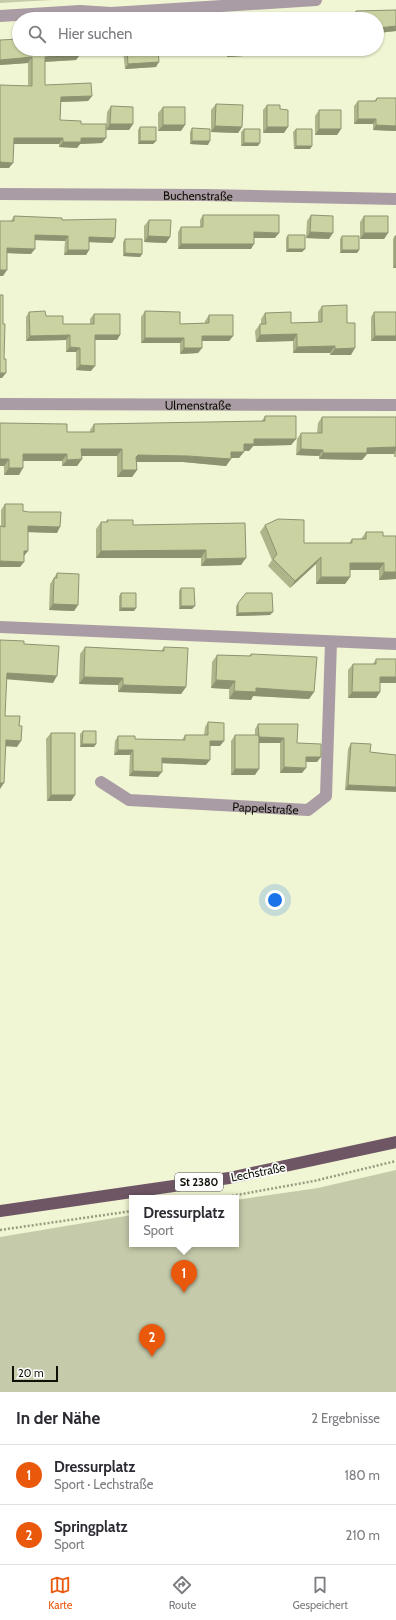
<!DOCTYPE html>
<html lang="de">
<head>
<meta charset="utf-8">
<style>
  :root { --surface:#fff; --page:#f7f7f7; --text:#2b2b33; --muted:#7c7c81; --line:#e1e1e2; --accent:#ea580c }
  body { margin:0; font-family:Cabin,sans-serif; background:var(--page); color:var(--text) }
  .scale { position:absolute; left:12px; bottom:10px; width:46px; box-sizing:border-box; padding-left:4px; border:2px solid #101106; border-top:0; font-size:11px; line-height:14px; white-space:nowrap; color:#101106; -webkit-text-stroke:3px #fefefe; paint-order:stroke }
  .you { position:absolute; left:275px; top:900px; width:14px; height:14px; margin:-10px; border:3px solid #fff; border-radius:50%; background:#1a73e8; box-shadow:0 0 0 6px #1a73e833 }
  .badge { display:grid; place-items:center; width:26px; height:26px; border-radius:50%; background:var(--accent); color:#fff; font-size:13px; font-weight:700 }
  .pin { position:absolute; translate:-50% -33px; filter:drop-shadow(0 1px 2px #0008) }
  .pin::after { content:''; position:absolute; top:21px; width:14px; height:12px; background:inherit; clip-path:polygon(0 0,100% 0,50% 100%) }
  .popup { position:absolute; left:129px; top:1195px; width:110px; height:52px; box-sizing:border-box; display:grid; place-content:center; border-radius:0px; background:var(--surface); filter:drop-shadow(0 1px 3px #0005); font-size:13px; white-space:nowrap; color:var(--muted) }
  .popup b { font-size:15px; color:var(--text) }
  .popup::after { content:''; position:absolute; left:50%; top:100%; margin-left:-8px; border:8px solid transparent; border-top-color:var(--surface) }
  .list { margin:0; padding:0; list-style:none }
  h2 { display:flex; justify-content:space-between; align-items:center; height:52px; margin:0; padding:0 16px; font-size:17px }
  h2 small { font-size:13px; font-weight:400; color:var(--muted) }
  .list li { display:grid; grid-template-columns:26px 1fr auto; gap:12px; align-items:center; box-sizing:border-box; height:60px; padding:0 16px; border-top:1px solid var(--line) }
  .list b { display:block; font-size:15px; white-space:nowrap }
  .list p { margin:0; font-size:13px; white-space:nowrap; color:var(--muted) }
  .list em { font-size:13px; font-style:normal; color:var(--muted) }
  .icon { flex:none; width:22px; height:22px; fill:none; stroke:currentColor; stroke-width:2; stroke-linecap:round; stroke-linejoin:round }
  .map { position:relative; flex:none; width:396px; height:1392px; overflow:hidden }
  .search { position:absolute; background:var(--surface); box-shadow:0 1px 3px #0004; left:12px; right:12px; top:12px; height:44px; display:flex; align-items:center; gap:10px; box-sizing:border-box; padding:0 14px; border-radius:22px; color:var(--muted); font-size:15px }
  .sheet { height:172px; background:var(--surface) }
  nav { display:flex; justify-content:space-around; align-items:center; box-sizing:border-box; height:56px; border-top:1px solid var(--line); background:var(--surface); font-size:11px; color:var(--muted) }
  nav a { display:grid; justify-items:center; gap:2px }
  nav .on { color:var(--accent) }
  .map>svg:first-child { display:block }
</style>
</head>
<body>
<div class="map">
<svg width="396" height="1392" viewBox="0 0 396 1392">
  <rect width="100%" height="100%" fill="#f0f5d3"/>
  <path fill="#c5caaa" d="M0 0H52L0 3Z
    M396 1170V1392H0V1237L132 1215V1244H236V1200L318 1188Z"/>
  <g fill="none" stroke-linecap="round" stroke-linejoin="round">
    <path stroke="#989b82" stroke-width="2.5" stroke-dasharray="2 2" stroke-linecap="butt" d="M220 1198 314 1181 396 1161
      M0 1230 132 1211"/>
    <g stroke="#aa9ca4" stroke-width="12">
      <path d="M0 16 80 11 111 13 316 0"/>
      <path id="s1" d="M0 194 204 195 396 199"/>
      <path id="s2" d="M0 404 396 405"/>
      <path d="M0 627 396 644"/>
      <path id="s3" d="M101 782 129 800 308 810 326 796 331 642"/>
    </g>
    <path stroke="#6e5665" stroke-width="12" d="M0 1211 229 1178 396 1142"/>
  </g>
  <path fill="#aeb58a" d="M396 10V31L379 33 352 19V16L356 11Z
    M301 15 302 19H298Z
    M0 40 19 49H171L168 53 159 54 156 67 125 69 123 50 121 52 98 53 96 56H79L76 60 45 62V85L92 96 88 101 61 102 60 120 81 124 102 143 80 144 77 148 59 147V144H13L9 168H0L28 86V63L0 65Z
    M226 49H245L246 53 244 56 227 57Z
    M377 98H396V131L373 130V124H354V106L358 101H374Z
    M216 104 242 127 238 133 211 132V110Z
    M267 105 280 109 284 133H263V110Z
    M111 106 133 124 129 130H106L107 112Z
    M163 107 181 131H158V113Z
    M319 110 341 129 337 135H315V116Z
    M140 127 156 141 153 144H138V130Z
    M192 128 208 145 190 144V132Z
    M244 129 258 146H241V132Z
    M296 129 312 146 310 149H294L293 132Z
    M203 215 275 238H254L251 249H178V232L181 227H200V220Z
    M311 215 329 239 306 238 307 221Z
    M14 216 62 220 115 238 112 243 89 242V250L86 255H64L65 241 35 240 31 254 7 253 3 276 11 221Z
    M364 216 388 233 384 239H360V222Z
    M149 220 170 237 166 243 144 242V226Z
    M288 235 302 252H286V238Z
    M342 236 359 250 357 253H340V239Z
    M395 236 396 268H393V239Z
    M125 239 142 254 140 257 123 256V242Z
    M322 306 347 323 351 355H330V353H293V341L256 342 255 331 260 324H261V319L265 313 291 323 318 322V312Z
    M145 311 180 324 205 323V321L209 315 233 336 229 341H202V348L198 353 180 354V343H141V317Z
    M29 312 46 316 63 324H90V319L94 314 120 335 117 340H95L91 371 76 370V352H66V340L26 341V317Z
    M374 312H396V341H371V317Z
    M265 416 296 439 291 445 253 446 249 451H244L239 458H231L226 466 183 462H136L137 470 132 477H117V456H82V459L77 466H62V461H23L19 475H4V466H0V423L67 432H90V430L94 424 261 422Z
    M322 417H396V457H394V454H367L362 460 319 459V456L296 455 297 439 301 433H317L318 423Z
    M5 504 23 511 57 533 28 532 24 556 20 567 1 526V510Z
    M107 520 133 525 245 523 241 565 201 566V558H96V529L101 522H106Z
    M265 525 304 543H349L352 539H361L366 532 383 536H396V579L379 580V570H350V577L345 584H316V564L290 588 268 566 272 560 260 532Z
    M57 573 78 605 74 611 49 610 50 584Z
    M181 588 192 609H179V591Z
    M121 593 136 608 134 611H119V596Z
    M246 593 270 615 236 616V606Z
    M85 647 161 651 164 647 186 687 181 694 118 692V685L79 684 80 654Z
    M251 654 314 692 309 699 253 696 251 700 229 699V689L211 688 212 662 217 655 249 656Z
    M376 659H396V683H380V692L376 698H348V670L353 664H373Z
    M208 722 220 746H210L206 765 162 763 158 777 129 776 130 755H114L115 741 118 736 135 739 182 740 185 735H204L205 727Z
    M258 724 297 743 317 762H306L302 773H280V743H259L255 775H231V741L235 735H255V729Z
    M83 731 96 744 94 747H80V734Z
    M51 733 75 795 71 801H47L46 739Z
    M351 743 370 752 396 755 345 790 348 749Z"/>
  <path fill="#8d9371" d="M396 26V31L377 33 379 28Z
    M99 49H123L121 52 98 53 96 56H79L76 60 41 62 45 57 80 50Z
    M158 49H171L168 53 155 54Z
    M246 53 244 56 227 57 229 54Z
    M32 57 28 63 0 65V60Z
    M159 62 156 67 125 69 128 64Z
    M92 96 88 101 57 102 61 97Z
    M358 119H376L373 124H354Z
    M110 124H133L129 130H106Z
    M163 125H185L181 131H158Z
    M376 125 396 126V131L373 130Z
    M215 126 242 127 238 133 211 132Z
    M267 127H288L284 133H263Z
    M319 129H341L337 135H315Z
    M14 138H63L59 144H10Z
    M81 138H106L102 143 80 144 77 148 59 147 63 142Z
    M140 141H156L153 144H138Z
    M192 141H210L208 145 190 144Z
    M244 143H260L258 146H241Z
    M296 146H312L310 149H294Z
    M0 162 13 163 9 168H0Z
    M254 232 279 233 275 238H251Z
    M310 232 333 233 329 239 306 238Z
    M364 233H388L384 239H360Z
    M35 235 68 236 65 241 32 240Z
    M148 236 170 237 166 243 144 242Z
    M89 237 115 238 112 243 86 242Z
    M181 244H254L251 249H178Z
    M7 248 35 249 31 254 4 253Z
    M288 249H305L302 252H286Z
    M68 250H89L86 255H64Z
    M342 250H359L357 253H340Z
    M125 253 142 254 140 257 123 256Z
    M395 265H396V268H393Z
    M0 270H7L3 276H0Z
    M297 334 293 341 256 342 260 335Z
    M70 335 66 340 26 341 30 336Z
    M95 335H120L117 340H91Z
    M202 336H233L229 341H198Z
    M375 336H396V341H371Z
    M145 338H184L180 343H141Z
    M335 346 330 353H293L297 347Z
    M70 347 80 348 76 352H66Z
    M184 348H202L198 353 180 354Z
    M355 348 351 355H330L335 349Z
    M80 365 95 366 91 371 76 370Z
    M0 373H6L2 378H0Z
    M254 439H296L291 445 253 446 249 451 239 450 244 444Z
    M396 447V450L394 454H367L362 460 319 459 323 453 367 448Z
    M81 449H122L117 456H77Z
    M301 449 323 450 319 456 296 455Z
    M231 452H244L239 458H226Z
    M23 454H67L62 461H19Z
    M138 455 188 456 231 459 226 466 183 462H133L136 457Z
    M0 459H9L4 466H0Z
    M82 459 77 466H62L67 460Z
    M9 468H23L19 475H4Z
    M122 470H137L132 477H117Z
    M28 526 60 527 57 533 25 532Z
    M206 550 201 558H96L101 551Z
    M24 551H28L24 556H20Z
    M321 557 316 564 290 588 295 581Z
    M246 558 241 565 201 566 206 559Z
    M0 561 24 562 20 567H0Z
    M350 563H384L379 570H345Z
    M384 572H396V579L379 580Z
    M321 577H350L345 584H316Z
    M53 604 78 605 74 611 49 610Z
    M181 606H195L192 609H179Z
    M121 608H136L134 611H119Z
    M273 612 270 615 236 616 238 613Z
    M7 673 57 676 53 683 3 679Z
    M84 677 123 678 118 685 79 684Z
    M380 677H396V683H376Z
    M216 680 235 681 229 689 211 688Z
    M123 685 186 687 181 694 118 692Z
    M256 688 314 692 309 699 253 696 251 700 229 699 234 691Z
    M352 692H380L376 698H348Z
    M259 737 284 738 280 743H255Z
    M6 740 21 741 17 747 2 746Z
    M210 741H224L220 746H207Z
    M82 744H96L94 747H80Z
    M118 750H133L130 755H114Z
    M306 757H321L317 762H303Z
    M162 758 210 760 206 765 158 763Z
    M284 767 306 768 302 773H280Z
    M235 769H259L255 775H231Z
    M133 771 162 772 158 777 129 776Z
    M0 783H4L0 789Z
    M348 785 396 787V792L345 790Z
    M51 795H75L71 801H47Z"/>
  <path fill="#cad2a1" stroke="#8d9371" d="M396 10V26L379 28 380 38H377V19H347L356 18V11Z
    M328 13 329 19H302L301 15Z
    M277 14V19H250V16Z
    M226 17V19H206Z
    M19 39V49H100V50H80V54L45 57V85L91 83 92 96 61 97 60 120 81 121V124H106V138H81V142H63V138H14L13 163 0 162V85L32 86V57L0 60V40Z
    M127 49H159H158L159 62 128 64Z
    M229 49H245L246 53 229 54Z
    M377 98H396V126L376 125V119H358V101H376Z
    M216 104 243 105 242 127 215 126Z
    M267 105H280V109L288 110V127H267Z
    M111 106 133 107V124H110Z
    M163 107H185V125H163Z
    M319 110H341V129H319Z
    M140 127H156V141H140Z
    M192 128 210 129V141H192Z
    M244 129H260V143H244Z
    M296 129H312V146H296Z
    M203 215H279V233L254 232V244H181V227H203Z
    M311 215 333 216V233L310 232Z
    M14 216 62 218V220L116 219 115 238 89 237V250H68V236L35 235V249L7 248V270H0V221H14Z
    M364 216H388V233H364Z
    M149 220H171L170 237 148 236Z
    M288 235H305V249H288Z
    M342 236H359V250H342Z
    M395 236H396V265H395Z
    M125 239H142V254L125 253Z
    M0 295H3V324H5L4 359H6V373H0Z
    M347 305V323H355V348L335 349V346L297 347V334L260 335V324H266L265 313 291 312V323L322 322V306Z
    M45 311 46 316H63V324H94V314H120V335H95V366L80 365V348L70 347V335L30 336 29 312Z
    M145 311 180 312V324L209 323V315H233V336H202V348H184V338H145Z
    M374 312H396V336H375Z
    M265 416H296V439H254V444H244V452H231V459L188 456 138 455 136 457 137 470H122V449H81L82 459 67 460V454H23V468H9V459H0V423L67 424V432H94V424L265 421Z
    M322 417H396V447L367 448V453H323V450L301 449V433H322Z
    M5 504H23V511L29 512H61L60 527 28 526V551H24V562L0 561V526L5 527Z
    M278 519 304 520V543H352V539H366V532H383V536H396V572H384V563H350V577H321V557L295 581 273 559 277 554 265 525Z
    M107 520H133V525L245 523 246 558 206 559V550L101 551V522H108Z
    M57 573 79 574 78 605 53 604 54 578H57Z
    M181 588H194L195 606H181Z
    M121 593H136V608H121Z
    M246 593H272L273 612 238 613V603Z
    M0 640 24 641V644L59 646 57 676 7 673 5 716H20L19 726H22L21 741 6 740 4 783H0Z
    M85 647 164 651V647L188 648 186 687 123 685V678L84 677Z
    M251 654 317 657 314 692 256 688V692L234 691 235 681 216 680 217 655 251 656Z
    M376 659H396V677H380V692H352L353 664H376Z
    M208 722 224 723V741H210V760L162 758V772L133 771V750H118V736H135V739L185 740V735H208Z
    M258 724H298L297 743 321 744V757H306V768L284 767V738L259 737Z
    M83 731H96V744H82Z
    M51 733H75V795H51Z
    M235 735H259V769H235Z
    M351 743 371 744 370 752 396 755V787L348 785Z"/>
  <g text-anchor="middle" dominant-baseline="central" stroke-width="3.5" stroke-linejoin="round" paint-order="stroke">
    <rect fill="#fefefe" stroke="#575850" stroke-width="1" x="175" y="1173" width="48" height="18" rx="3"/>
    <g font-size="11" font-weight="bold" fill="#101106">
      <text x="199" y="1182">St 2380</text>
    </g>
    <g font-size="12" fill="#101106" stroke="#fefefe">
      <text stroke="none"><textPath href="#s1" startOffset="198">Buchenstraße</textPath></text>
      <text stroke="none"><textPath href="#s2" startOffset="198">Ulmenstraße</textPath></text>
      <text stroke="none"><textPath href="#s3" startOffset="170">Pappelstraße</textPath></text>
      <text transform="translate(258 1172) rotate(-11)">Lechstraße</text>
    </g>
  </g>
</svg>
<div class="scale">20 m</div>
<div class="you"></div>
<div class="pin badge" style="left:184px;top:1293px">1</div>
<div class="popup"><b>Dressurplatz</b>Sport</div>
<div class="pin badge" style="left:152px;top:1357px">2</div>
<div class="search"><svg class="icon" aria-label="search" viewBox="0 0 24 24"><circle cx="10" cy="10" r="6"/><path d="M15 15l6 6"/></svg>Hier suchen</div>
</div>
<section class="sheet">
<h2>In der Nähe<small>2 Ergebnisse</small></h2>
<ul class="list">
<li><span class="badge">1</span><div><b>Dressurplatz</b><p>Sport · Lechstraße</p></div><em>180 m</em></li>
<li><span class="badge">2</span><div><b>Springplatz</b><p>Sport</p></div><em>210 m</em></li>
</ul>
</section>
<nav>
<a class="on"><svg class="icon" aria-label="map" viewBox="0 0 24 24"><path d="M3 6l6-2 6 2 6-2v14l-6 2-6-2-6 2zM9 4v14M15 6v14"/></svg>Karte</a>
<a><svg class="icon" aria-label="directions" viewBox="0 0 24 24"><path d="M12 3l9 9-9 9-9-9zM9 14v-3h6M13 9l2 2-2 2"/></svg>Route</a>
<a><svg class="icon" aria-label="saved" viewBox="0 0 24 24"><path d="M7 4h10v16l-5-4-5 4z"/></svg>Gespeichert</a>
</nav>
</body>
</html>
